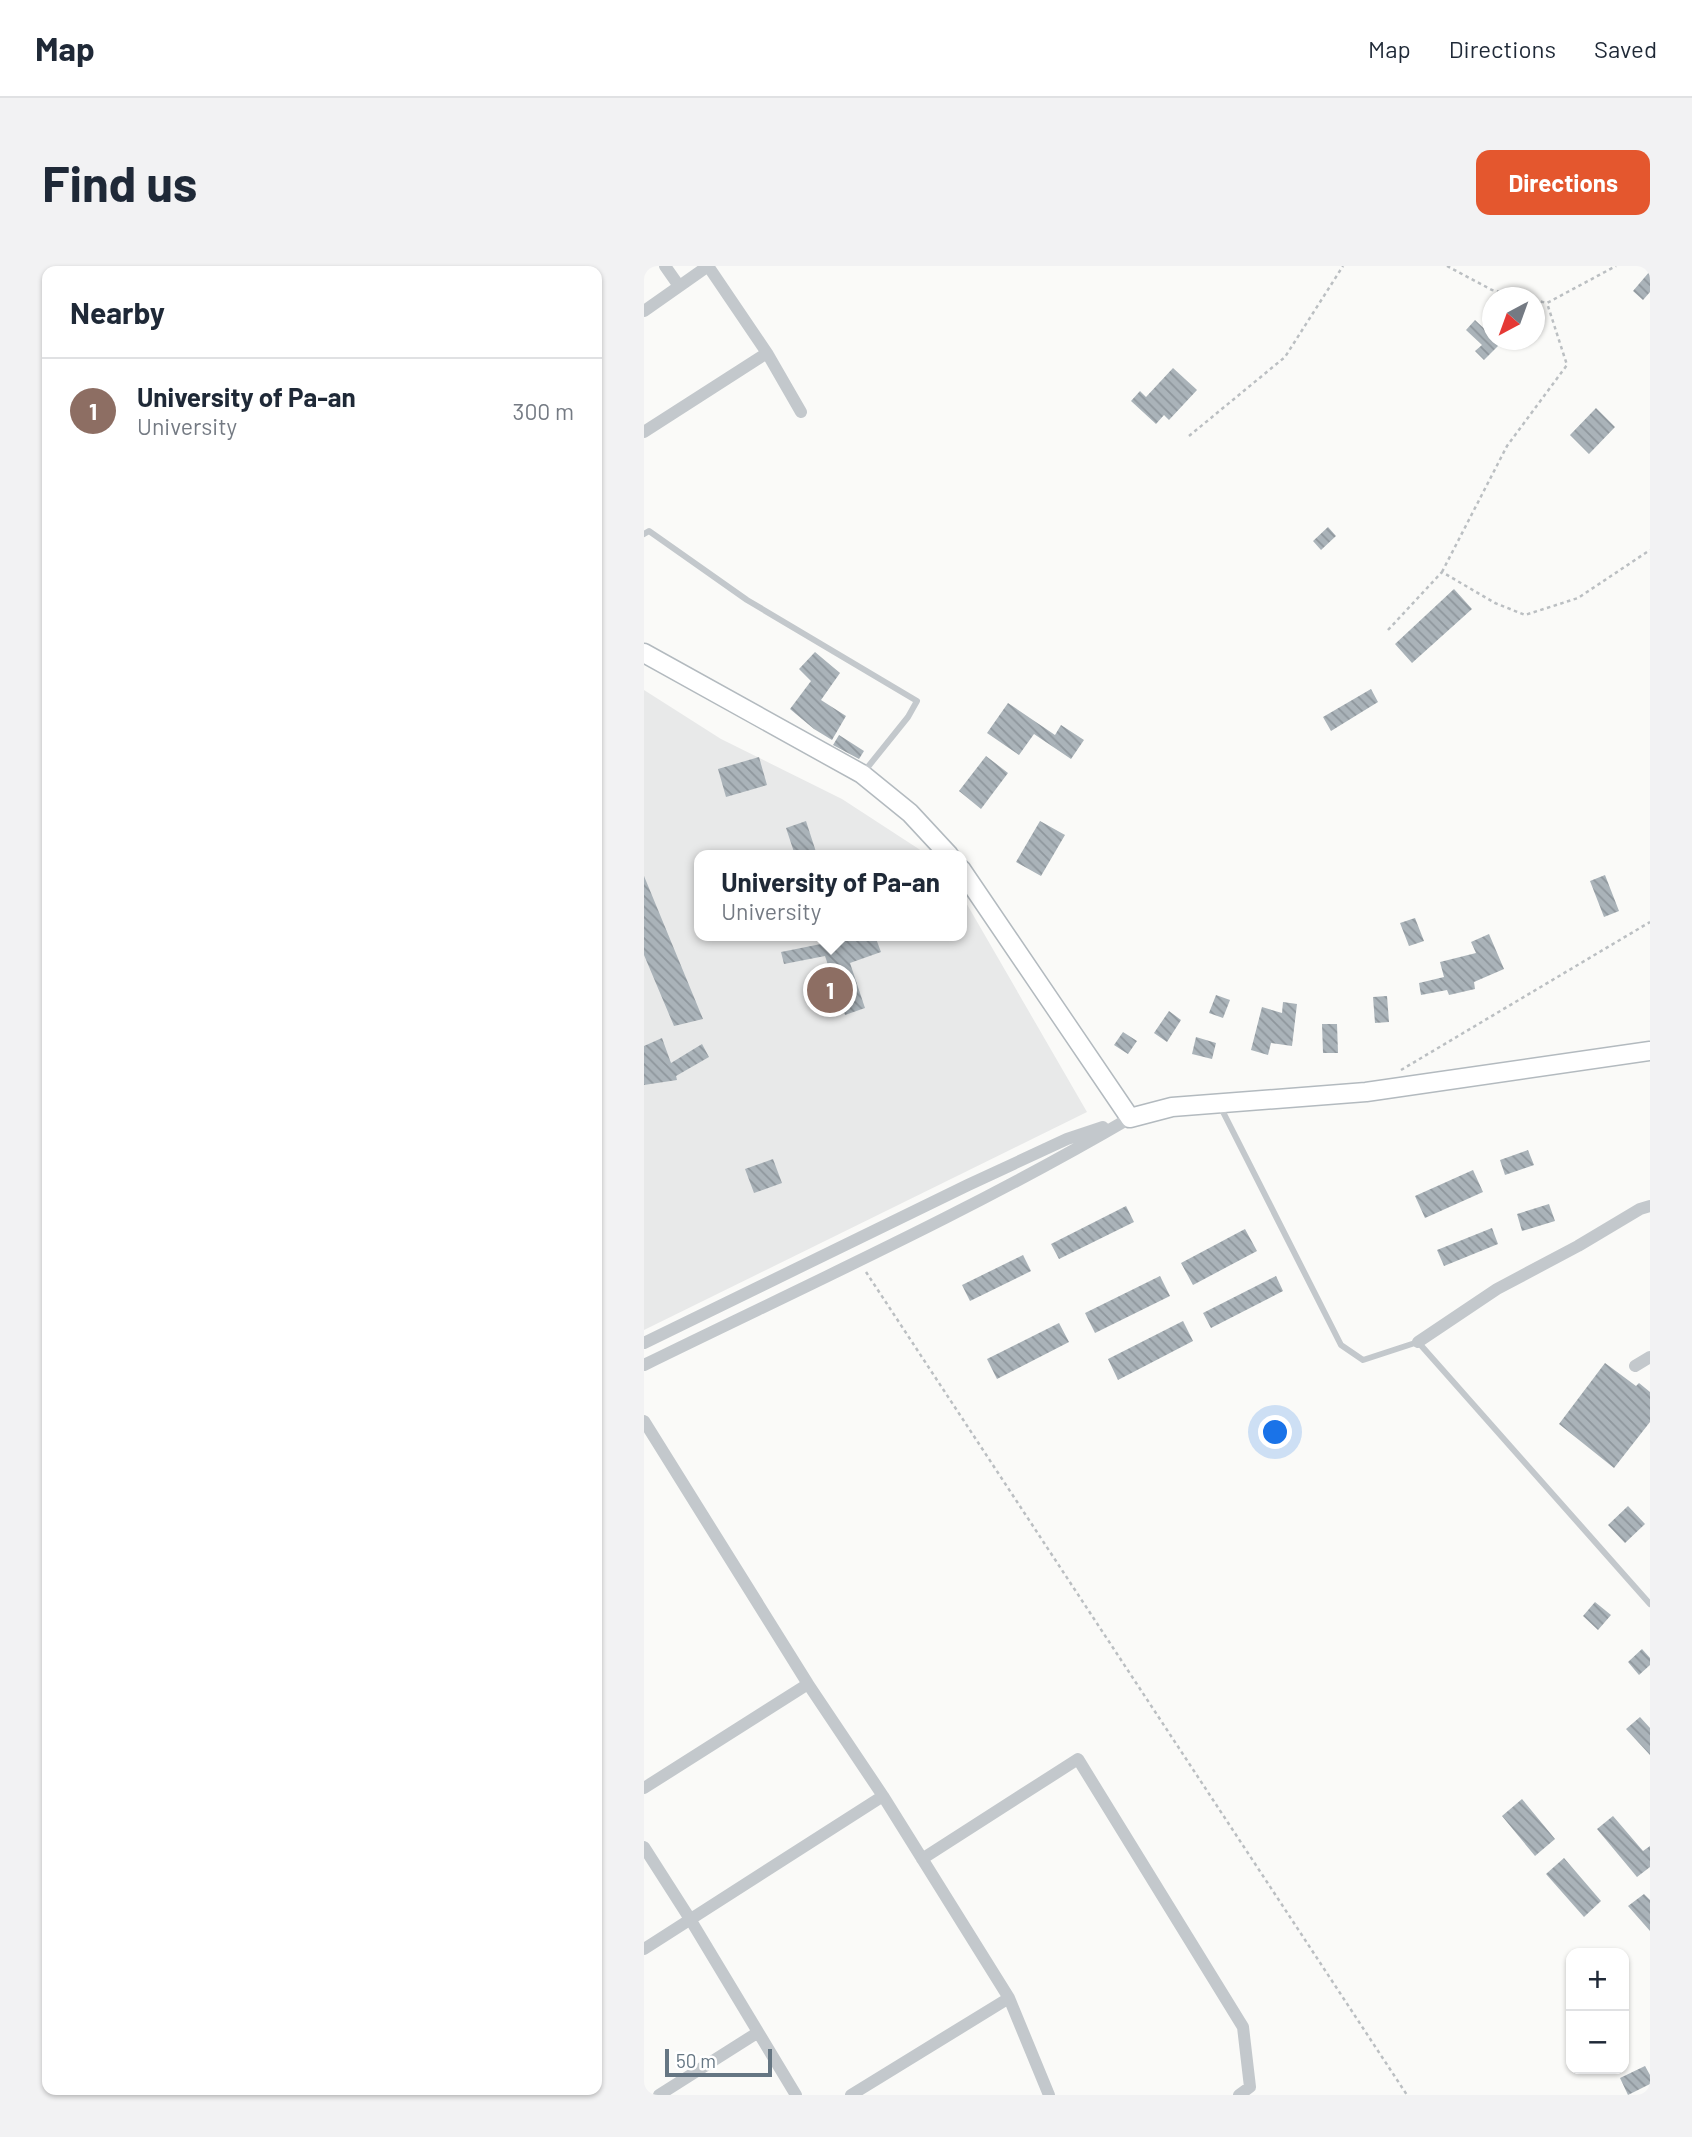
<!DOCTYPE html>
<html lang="en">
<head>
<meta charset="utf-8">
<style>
  :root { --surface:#fff; --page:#f2f2f3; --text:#1f2937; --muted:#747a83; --line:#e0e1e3; --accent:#e4572e }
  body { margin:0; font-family:Barlow,sans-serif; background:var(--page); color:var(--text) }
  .controls { position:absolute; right:21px; bottom:21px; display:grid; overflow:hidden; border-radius:14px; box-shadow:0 2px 5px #0004 }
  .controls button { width:63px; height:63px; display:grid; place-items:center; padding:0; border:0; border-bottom:2px solid var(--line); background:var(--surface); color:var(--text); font:35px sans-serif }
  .compass { position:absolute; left:838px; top:21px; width:63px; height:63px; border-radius:50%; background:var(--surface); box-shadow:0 2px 5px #0004; rotate:221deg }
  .scale { position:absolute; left:21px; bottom:18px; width:107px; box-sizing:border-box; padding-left:7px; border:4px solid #657683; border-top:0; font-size:19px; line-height:24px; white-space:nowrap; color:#657683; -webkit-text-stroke:5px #fff; paint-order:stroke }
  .you { position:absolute; left:632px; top:1167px; width:24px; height:24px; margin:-18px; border:5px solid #fff; border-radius:50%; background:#1a73e8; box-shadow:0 0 0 10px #1a73e833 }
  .badge { display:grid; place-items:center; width:46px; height:46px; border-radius:50%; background:var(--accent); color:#fff; font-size:23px; font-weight:700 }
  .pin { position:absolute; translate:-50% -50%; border:4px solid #fff; box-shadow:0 2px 7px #0006 }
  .popup { position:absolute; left:50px; top:584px; width:273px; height:91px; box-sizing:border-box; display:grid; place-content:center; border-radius:14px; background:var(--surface); filter:drop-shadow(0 2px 5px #0005); font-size:23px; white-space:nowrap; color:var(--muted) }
  .popup b { font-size:26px; color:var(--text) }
  .popup::after { content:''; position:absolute; left:50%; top:100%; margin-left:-14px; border:14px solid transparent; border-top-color:var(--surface) }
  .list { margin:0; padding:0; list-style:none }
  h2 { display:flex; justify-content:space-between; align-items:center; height:91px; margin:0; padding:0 28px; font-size:30px }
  h2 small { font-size:23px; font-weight:400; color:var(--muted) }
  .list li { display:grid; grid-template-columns:46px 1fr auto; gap:21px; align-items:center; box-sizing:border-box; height:105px; padding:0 28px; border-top:2px solid var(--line) }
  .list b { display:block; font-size:26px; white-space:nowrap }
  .list p { margin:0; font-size:23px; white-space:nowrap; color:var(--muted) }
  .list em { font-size:23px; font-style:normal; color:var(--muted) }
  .map { position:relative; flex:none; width:1006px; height:1829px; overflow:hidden; border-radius:14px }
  header { display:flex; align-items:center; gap:42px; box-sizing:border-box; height:98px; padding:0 35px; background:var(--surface); border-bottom:2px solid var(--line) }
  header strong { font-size:33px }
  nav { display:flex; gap:38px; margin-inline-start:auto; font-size:24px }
  .intro { display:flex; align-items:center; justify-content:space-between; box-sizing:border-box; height:168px; padding:0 42px }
  h1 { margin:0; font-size:49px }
  .button { padding:18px 32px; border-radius:14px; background:var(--accent); color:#fff; font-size:24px; font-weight:700 }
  main { display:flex; gap:42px; padding:0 42px }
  aside { flex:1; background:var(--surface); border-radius:14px; box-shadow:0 2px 5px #0004 }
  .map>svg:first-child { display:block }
</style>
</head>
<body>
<header>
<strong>Map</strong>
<nav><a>Map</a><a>Directions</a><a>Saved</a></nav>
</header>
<div class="intro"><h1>Find us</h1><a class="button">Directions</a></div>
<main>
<aside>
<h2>Nearby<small></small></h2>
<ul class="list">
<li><span class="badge" style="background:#8d6e63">1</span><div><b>University of Pa-an</b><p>University</p></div><em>300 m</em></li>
</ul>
</aside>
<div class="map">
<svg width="1006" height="1829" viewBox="0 0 1006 1829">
  <defs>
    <pattern id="building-back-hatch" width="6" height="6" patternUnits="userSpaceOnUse" patternTransform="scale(1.75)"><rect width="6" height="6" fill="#aab3b9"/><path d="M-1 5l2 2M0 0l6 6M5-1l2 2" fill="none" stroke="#8e969c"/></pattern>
  </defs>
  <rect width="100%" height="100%" fill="#fafaf8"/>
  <path fill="#e8e9e9" d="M0 424 77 473 198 533 284 589H55V670H317V628L443 846 0 1064Z"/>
  <path fill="url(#building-back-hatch)" d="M1006 5V26L999 34 989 25Z
    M831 54 849 71V74L856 78 840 94 831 85 838 79 822 64Z
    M529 102 553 124 525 154 520 149 512 158 487 135 496 125 502 131Z
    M952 142 971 161 945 188 926 169Z
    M684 261 692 270 677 284 669 275Z
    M810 323 828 343 768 397 751 378Z
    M171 386 196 407 177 434 202 450 188 474 170 463 146 443 167 415 155 403Z
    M727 423 734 436 687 465 679 451Z
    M364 437 411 469 417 459 440 474 427 493 390 468 375 489 343 467Z
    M195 469 220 485 215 493 189 479Z
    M342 490 364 507 337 543 315 525Z
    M115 491 123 519 82 531 74 503Z
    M162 555 173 589H151L142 562Z
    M396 555 421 569 397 610 372 596Z
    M961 609 975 645 960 651 946 615Z
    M0 610 59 753 30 760 0 689Z
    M771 652 780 675 765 680 756 657Z
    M845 668 860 703 830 716 831 723 805 729 803 724 777 729 775 717 800 711 796 696 832 687 827 676Z
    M174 670H231L237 686 206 697 221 742 201 749 181 690 140 698 137 686 177 678Z
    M572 729 586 734 579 752 565 747Z
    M743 730 745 756 731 757 729 731Z
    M639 736 653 738 648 780 627 777 624 789 607 784 618 741 638 747Z
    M525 745 537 754 523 776 510 767Z
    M678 758H693L694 787H679Z
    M479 766 493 775 484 788 470 779Z
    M552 771 572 777 568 793 548 788Z
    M18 772 27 797 58 778 65 791 32 810 33 814 0 819V780Z
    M884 884 890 899 861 909 856 894Z
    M129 893 138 917 110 927 101 903Z
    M829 904 839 926 781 952 771 930Z
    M905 938 911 955 878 965 873 948Z
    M482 940 490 956 415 993 407 978Z
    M848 962 854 978 800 1000 793 984Z
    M601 963 613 985 549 1019 537 997Z
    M379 989 387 1005 326 1035 318 1019Z
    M516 1010 526 1030 451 1067 441 1047Z
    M632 1010 639 1025 567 1062 559 1047Z
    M539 1055 549 1075 474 1114 464 1093Z
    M415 1057 425 1076 353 1113 343 1093Z
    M961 1097 992 1120 995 1117 1006 1126V1156L970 1202 915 1158Z
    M984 1240 1001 1258 981 1277 964 1259Z
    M951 1336 967 1349 954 1364 939 1350Z
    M998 1383 1006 1392V1399L995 1409 984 1396Z
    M996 1451 1006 1462V1489L982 1463Z
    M878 1533 911 1573 891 1590 858 1550Z
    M969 1550 999 1585 1006 1580V1601L993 1611 953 1563Z
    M920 1592 957 1635 940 1651 902 1608Z
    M1000 1628 1006 1634V1665L984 1640Z
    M1001 1800 1006 1809V1818L984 1829 976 1812Z"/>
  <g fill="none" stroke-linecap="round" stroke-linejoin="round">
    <g stroke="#b3babf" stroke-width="21">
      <path id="secondary" d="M0 387 218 508 266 547 305 589
        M317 603 486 852 528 841 722 826 1006 785"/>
    </g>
    <path stroke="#bbbfc2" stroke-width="2.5" stroke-dasharray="3.5 3.5" stroke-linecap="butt" d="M803 0 848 24 881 32
      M890 34 903 37 972 0
      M545 170 641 91 699 0
      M798 306 863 180 923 99 903 37
      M744 364 798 306 851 337 881 349 934 332 1006 284
      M757 804 1006 656
      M222 1006 763 1829"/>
    <path stroke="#c3c8cc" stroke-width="6" d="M0 268 5 265 103 334 273 435 264 451 219 507
      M575 838 697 1079 719 1094 774 1076 1006 1338"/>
    <path stroke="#c3c8cc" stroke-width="12" d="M21 0 35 20
      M64 0 123 87 157 146
      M0 45 64 0
      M0 166 123 87
      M774 1076 853 1023 934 980 996 943 1006 940
      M0 1077 324 919 423 873 459 861
      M0 1099C163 1019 329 944 486 852
      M991 1100 1006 1091
      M0 1155 164 1418 239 1530 365 1732 405 1829
      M0 1522 164 1418
      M0 1581 46 1653 152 1829
      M278 1593 434 1493 599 1761 606 1821 595 1829
      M0 1683 239 1530
      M15 1829 113 1767
      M207 1829 365 1732"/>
    <use href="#secondary" stroke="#fff" stroke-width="18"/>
  </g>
</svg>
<div class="controls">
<button>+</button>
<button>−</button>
</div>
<svg class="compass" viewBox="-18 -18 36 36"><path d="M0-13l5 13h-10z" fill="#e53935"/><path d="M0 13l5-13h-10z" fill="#747a83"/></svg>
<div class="scale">50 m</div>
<div class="you"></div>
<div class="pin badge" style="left:186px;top:724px;background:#8d6e63">1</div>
<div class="popup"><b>University of Pa-an</b>University</div>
</div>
</main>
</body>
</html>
